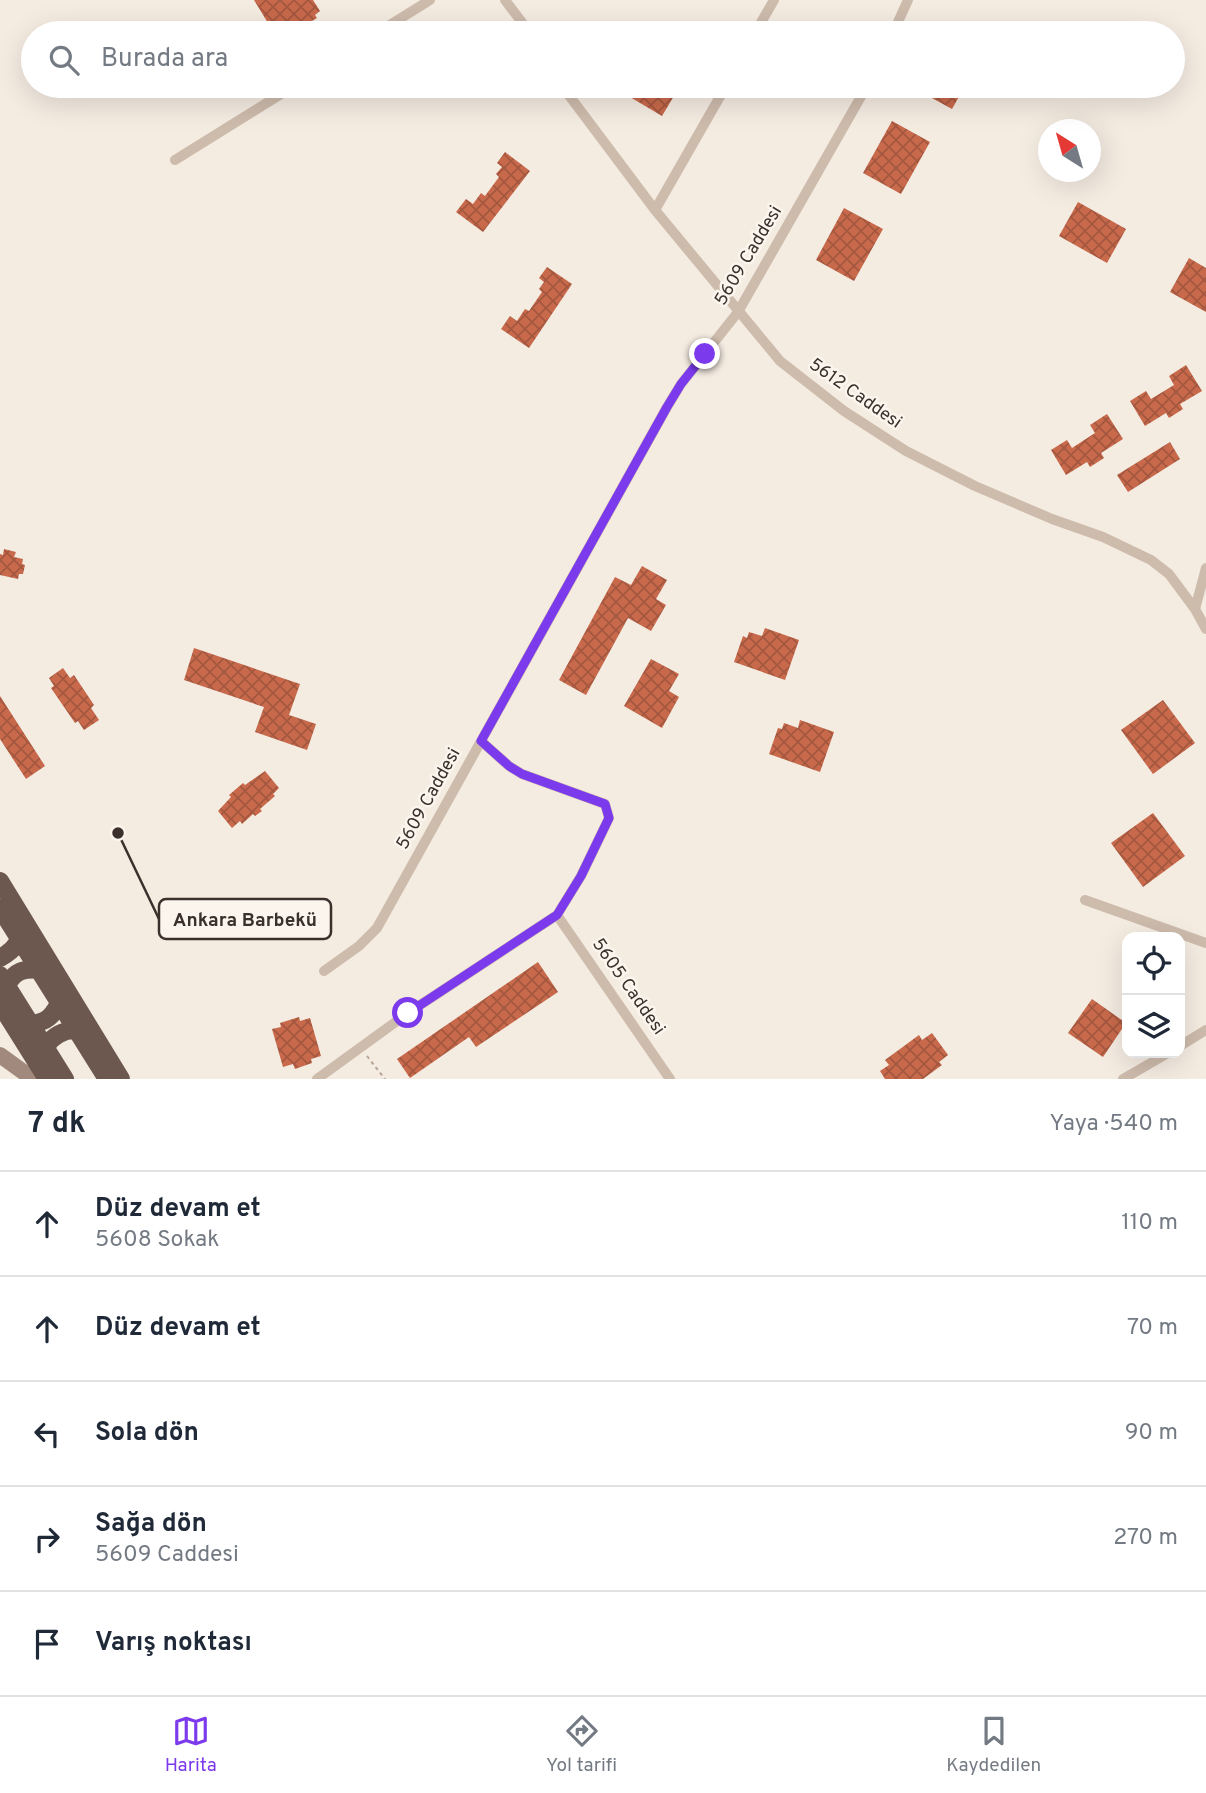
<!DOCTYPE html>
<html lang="tr">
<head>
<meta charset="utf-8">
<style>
  :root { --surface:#fff; --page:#f2f2f3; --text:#1f2937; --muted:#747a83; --line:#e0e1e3; --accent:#7c3aed }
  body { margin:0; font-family:Overpass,sans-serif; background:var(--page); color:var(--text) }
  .controls { position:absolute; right:21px; bottom:21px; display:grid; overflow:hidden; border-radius:14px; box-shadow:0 7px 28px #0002 }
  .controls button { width:63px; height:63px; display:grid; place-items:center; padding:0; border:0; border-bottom:2px solid var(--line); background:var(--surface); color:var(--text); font:35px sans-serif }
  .compass { position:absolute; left:1038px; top:119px; width:63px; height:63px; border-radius:50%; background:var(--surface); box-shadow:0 7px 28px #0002; rotate:323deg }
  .stop { position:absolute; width:21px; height:21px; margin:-16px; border:5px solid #7c3aed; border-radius:50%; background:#fff }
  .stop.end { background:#7c3aed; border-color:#fff; box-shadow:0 2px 7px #0008 }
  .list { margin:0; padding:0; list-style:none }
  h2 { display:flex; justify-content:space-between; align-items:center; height:91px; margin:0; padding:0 28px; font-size:30px }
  h2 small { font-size:23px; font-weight:400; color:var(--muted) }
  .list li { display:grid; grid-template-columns:46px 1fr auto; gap:21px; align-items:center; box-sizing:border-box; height:105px; padding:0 28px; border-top:2px solid var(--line) }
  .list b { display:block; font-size:26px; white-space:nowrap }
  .list p { margin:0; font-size:23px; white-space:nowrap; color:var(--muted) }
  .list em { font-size:23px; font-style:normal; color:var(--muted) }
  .icon { flex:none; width:38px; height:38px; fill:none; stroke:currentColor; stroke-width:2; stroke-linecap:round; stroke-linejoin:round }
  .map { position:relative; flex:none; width:1206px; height:1079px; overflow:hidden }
  .search { position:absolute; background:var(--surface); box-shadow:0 7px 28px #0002; left:21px; right:21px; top:21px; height:77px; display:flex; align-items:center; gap:18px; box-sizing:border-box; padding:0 24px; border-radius:38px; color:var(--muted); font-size:26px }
  .sheet { height:616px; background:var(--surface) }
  nav { display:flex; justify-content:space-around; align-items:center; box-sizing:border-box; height:98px; border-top:2px solid var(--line); background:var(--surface); font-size:19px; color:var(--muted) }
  nav a { display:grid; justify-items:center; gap:4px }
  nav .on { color:var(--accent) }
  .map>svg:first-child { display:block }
</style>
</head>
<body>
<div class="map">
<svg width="1206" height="1079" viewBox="0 0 1206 1079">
  <defs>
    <pattern id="building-cross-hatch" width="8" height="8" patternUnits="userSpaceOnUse" patternTransform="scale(1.75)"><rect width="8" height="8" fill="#c8694b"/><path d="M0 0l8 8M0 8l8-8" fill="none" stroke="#a4573f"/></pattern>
  </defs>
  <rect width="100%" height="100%" fill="#f4ebe1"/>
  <path fill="url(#building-cross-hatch)" d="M254 0H313L320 11 315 15 317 18 292 33H274Z
    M637 86H680L662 116 630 97Z
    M910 86H965L952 109Z
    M892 121 930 142 901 194 863 173Z
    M505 152 530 171 483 232 456 212 466 199 473 204 481 193 485 196 499 177 496 174 502 167 497 163Z
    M1078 202 1126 229 1107 263 1059 236Z
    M844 208 883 229 854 281 816 260Z
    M1189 258 1206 268V312L1170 292Z
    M547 267 572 284 529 348 501 329 510 316 517 321 525 309 529 311 542 292 539 289 544 282 539 278Z
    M1186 365 1202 391 1180 404 1183 409 1169 418 1166 413 1145 426 1130 401 1146 391 1151 399 1174 385 1169 376Z
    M1107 414 1123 439 1101 453 1104 458 1090 467 1087 462 1066 475 1051 450 1067 440 1072 448 1095 433 1090 425Z
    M1170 442 1180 459 1128 492 1117 475Z
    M4 549 16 552 14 557 23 559 22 564 25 565 23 574H19L18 579 0 575V554L3 555Z
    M642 566 667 580 656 599 666 605 651 631 628 618 586 695 559 680 615 577 631 585Z
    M765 628 799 640 785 680 734 662 743 636 747 638 749 632 762 636Z
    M194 648 300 684 289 715 316 724 307 750 255 732 264 707 184 680Z
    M651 659 679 674 669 691 679 697 662 728 624 706Z
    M63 668 70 678 74 675 94 705 91 708 99 720 84 730 78 721 75 723 51 688 54 686 49 678Z
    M0 696 45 766 26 779 0 739Z
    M1163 700 1195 743 1153 774 1121 730Z
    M800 720 834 732 820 772 769 754 778 728 782 729 784 723 798 728Z
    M265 771 279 788 273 794 275 796 260 809 262 811 255 816 253 814 242 824 240 821 232 828 218 811 231 797 229 795 243 783 245 785Z
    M1153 813 1185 856 1143 887 1111 843Z
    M538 962 558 992 476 1047 469 1037 410 1078 397 1059Z
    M1092 999 1126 1023 1103 1057 1068 1033Z
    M299 1017 300 1021 310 1018 321 1056 311 1059 312 1063 295 1069 293 1064 283 1067 272 1029 281 1027 280 1023Z
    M932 1033 948 1055 939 1062 942 1065 923 1079H885L880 1071 889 1065 885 1060 919 1035 922 1040Z"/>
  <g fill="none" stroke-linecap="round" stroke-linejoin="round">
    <path stroke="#b9a596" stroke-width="2" stroke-dasharray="3.5 3.5" stroke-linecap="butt" d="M367 1056 385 1079"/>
    <path stroke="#cdbbac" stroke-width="10" d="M505 0 530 33
      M377 33 430 0
      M755 33 774 0
      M893 33 908 0
      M562 86 655 210 780 361 844 411 906 451 975 486 1052 519 1103 537 1151 560 1169 574 1195 609 1206 629
      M175 160 294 86
      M655 210 726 86
      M1195 609 1206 568
      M1085 900 1206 943
      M557 915 670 1079
      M324 971 359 946 377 928 667 407 681 384 738 312 867 86
      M1180 1046 1206 1030
      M317 1079 408 1013 557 915 581 876 609 818 605 804 522 774 509 766 481 741
      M1123 1079 1168 1053"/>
    <path stroke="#a18a7d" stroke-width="16" d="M0 1055 33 1079"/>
    <path stroke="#6c584f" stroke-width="18" d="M0 881 121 1079
      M0 958C13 951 22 941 24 926
      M3 996C11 968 25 967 51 971
      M0 1004 47 1079
      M19 1023C48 1027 54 1015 65 992
      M40 1059C47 1037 66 1024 89 1033"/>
    <path stroke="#6c584f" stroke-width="18" d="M0 908 107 1079
      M0 975 65 1079"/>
  </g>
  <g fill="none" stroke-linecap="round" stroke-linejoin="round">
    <path stroke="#7c3aed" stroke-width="9" d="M408 1013 557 915 581 876 609 818 605 804 522 774 509 766 481 741 667 407 681 384 705 354"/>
  </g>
  <g text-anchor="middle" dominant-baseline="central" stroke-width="5" stroke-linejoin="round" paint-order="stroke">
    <g font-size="18" fill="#3b302b" stroke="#fbf5ee">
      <text transform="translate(749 256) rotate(-59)">5609 Caddesi</text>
      <text transform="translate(855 394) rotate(35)">5612 Caddesi</text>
      <text transform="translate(429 799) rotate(-61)">5609 Caddesi</text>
      <text transform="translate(628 987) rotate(55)">5605 Caddesi</text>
    </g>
  </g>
  <path fill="none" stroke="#3b302b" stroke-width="2.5" d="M118 833L159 919"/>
  <circle fill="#3b302b" stroke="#fbf5ee" stroke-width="2.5" cx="118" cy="833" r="7"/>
  <rect fill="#fbf5ee" stroke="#3b302b" stroke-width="2.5" x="159" y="899" width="172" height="40" rx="7"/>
  <g font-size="19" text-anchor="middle" font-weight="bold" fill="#3b302b">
    <text x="245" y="926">Ankara Barbekü</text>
  </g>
</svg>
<div class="controls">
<button><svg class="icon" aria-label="locate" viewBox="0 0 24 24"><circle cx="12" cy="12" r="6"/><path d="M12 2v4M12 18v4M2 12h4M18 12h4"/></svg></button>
<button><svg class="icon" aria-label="layers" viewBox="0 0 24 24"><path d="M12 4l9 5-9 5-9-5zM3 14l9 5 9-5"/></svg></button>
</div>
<svg class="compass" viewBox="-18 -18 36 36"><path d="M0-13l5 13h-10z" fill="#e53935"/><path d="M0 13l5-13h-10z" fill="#747a83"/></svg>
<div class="stop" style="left:408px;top:1013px"></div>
<div class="stop end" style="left:705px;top:354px"></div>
<div class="search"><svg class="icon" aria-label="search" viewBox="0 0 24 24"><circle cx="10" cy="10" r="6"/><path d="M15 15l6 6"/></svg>Burada ara</div>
</div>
<section class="sheet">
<h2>7 dk<small>Yaya · 540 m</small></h2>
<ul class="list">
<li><svg class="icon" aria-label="ahead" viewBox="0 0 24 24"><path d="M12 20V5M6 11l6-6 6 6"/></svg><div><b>Düz devam et</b><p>5608 Sokak</p></div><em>110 m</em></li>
<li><svg class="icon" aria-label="ahead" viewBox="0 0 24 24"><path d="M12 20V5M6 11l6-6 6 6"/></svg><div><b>Düz devam et</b></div><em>70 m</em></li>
<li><svg class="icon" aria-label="left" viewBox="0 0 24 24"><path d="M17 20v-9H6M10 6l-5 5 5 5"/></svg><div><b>Sola dön</b></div><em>90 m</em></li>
<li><svg class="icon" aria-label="right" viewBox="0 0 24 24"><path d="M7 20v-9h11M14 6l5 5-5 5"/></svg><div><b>Sağa dön</b><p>5609 Caddesi</p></div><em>270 m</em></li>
<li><svg class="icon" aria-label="arrive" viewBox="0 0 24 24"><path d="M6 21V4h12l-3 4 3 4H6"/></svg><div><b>Varış noktası</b></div></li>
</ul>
</section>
<nav>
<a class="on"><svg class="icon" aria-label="map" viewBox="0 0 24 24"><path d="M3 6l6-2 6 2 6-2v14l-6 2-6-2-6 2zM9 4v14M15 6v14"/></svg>Harita</a>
<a><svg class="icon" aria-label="directions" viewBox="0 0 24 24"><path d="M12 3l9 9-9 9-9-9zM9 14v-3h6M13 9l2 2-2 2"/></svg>Yol tarifi</a>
<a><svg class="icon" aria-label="saved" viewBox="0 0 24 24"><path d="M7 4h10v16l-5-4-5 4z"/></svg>Kaydedilen</a>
</nav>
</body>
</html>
